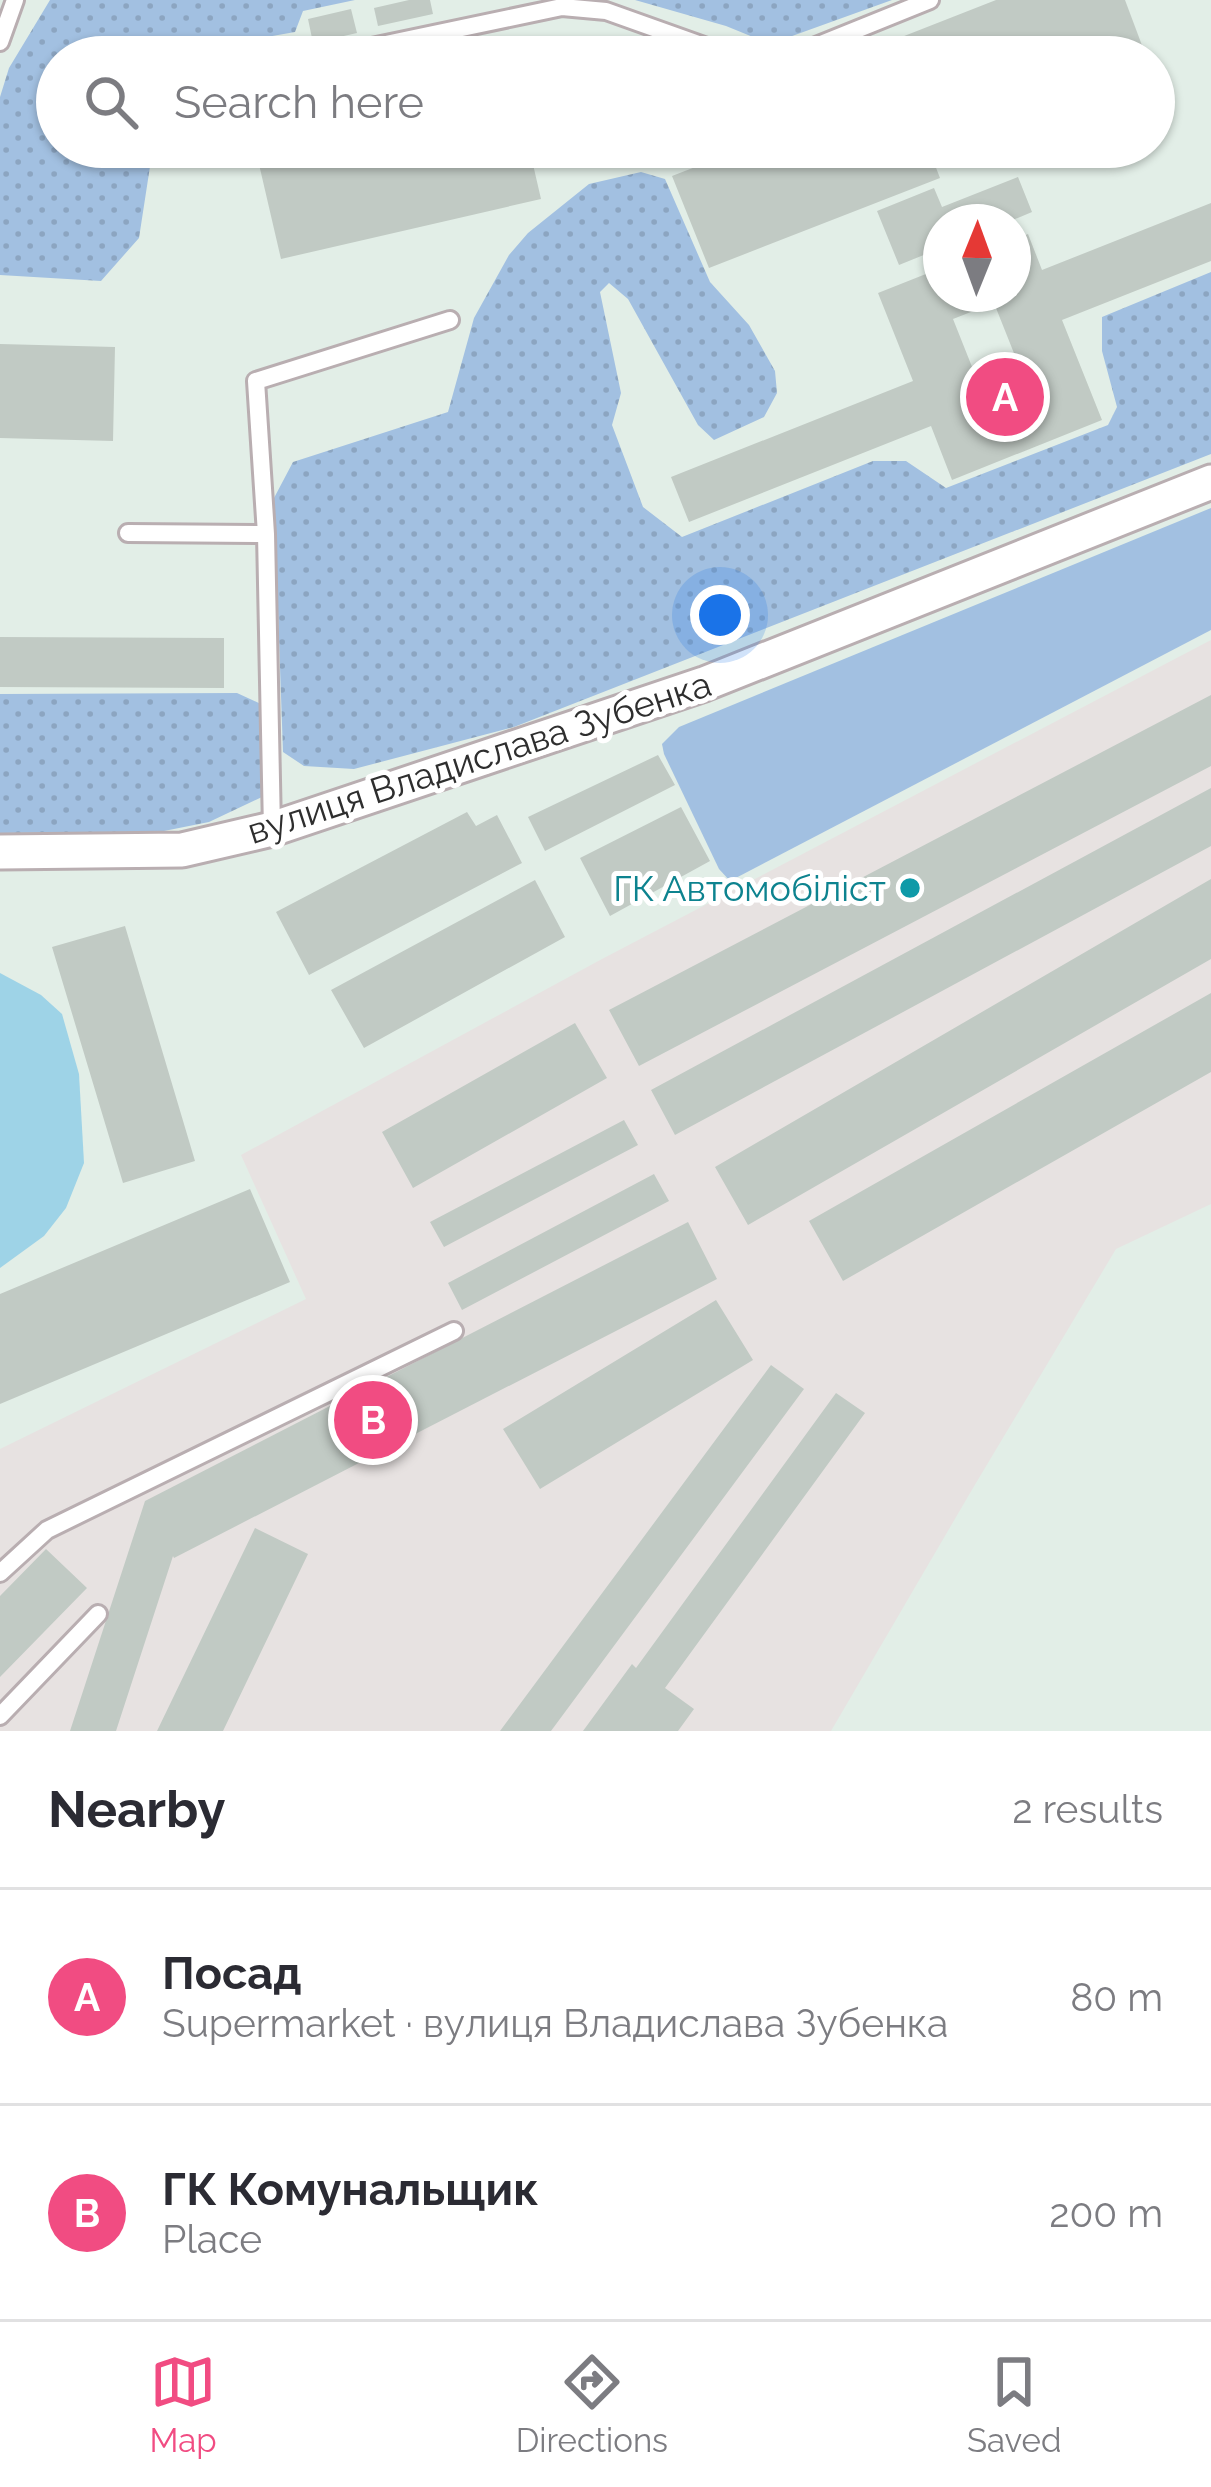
<!DOCTYPE html>
<html lang="en">
<head>
<meta charset="utf-8">
<style>
  :root { --surface:#fff; --page:#f7f7f7; --text:#2b2b33; --muted:#7c7c81; --line:#e1e1e2; --accent:#f14c82 }
  body { margin:0; font-family:Raleway,sans-serif; background:var(--page); color:var(--text) }
  .compass { position:absolute; left:923px; top:204px; width:108px; height:108px; border-radius:50%; background:var(--surface); box-shadow:0 3px 9px #0004; rotate:1deg }
  .you { position:absolute; left:720px; top:615px; width:42px; height:42px; margin:-30px; border:9px solid #fff; border-radius:50%; background:#1a73e8; box-shadow:0 0 0 18px #1a73e833 }
  .badge { display:grid; place-items:center; width:78px; height:78px; border-radius:50%; background:var(--accent); color:#fff; font-size:39px; font-weight:700 }
  .pin { position:absolute; translate:-50% -50%; border:6px solid #fff; box-shadow:0 3px 12px #0006 }
  .list { margin:0; padding:0; list-style:none }
  h2 { display:flex; justify-content:space-between; align-items:center; height:156px; margin:0; padding:0 48px; font-size:51px }
  h2 small { font-size:39px; font-weight:400; color:var(--muted) }
  .list li { display:grid; grid-template-columns:78px 1fr auto; gap:36px; align-items:center; box-sizing:border-box; height:216px; padding:0 48px; border-top:3px solid var(--line) }
  .list b { display:block; font-size:45px; white-space:nowrap }
  .list p { margin:0; font-size:39px; white-space:nowrap; color:var(--muted) }
  .list em { font-size:39px; font-style:normal; color:var(--muted) }
  .icon { flex:none; width:66px; height:66px; fill:none; stroke:currentColor; stroke-width:2; stroke-linecap:round; stroke-linejoin:round }
  .map { position:relative; flex:none; width:1211px; height:1731px; overflow:hidden }
  .search { position:absolute; background:var(--surface); box-shadow:0 3px 9px #0004; left:36px; right:36px; top:36px; height:132px; display:flex; align-items:center; gap:30px; box-sizing:border-box; padding:0 42px; border-radius:66px; color:var(--muted); font-size:45px }
  .sheet { height:588px; background:var(--surface) }
  nav { display:flex; justify-content:space-around; align-items:center; box-sizing:border-box; height:168px; border-top:3px solid var(--line); background:var(--surface); font-size:33px; color:var(--muted) }
  nav a { display:grid; justify-items:center; gap:6px }
  nav .on { color:var(--accent) }
  .map>svg:first-child { display:block }
</style>
</head>
<body>
<div class="map">
<svg width="1211" height="1731" viewBox="0 0 1211 1731">
  <defs>
    <pattern id="garden-dots" width="8" height="8" patternUnits="userSpaceOnUse" patternTransform="scale(3)"><rect width="8" height="8" fill="#a2c0e1"/><path d="M2 2h.1M6 6h.1" fill="none" stroke="#8ca5c1" stroke-width="1.8" stroke-linecap="round"/></pattern>
  </defs>
  <rect width="100%" height="100%" fill="#e2eee7"/>
  <path fill="#e7e2e1" d="M1211 640V1204L1116 1249 973 1488 831 1731H0V1449L306 1299 241 1155 602 959Z"/>
  <path fill="#a2c0e1" d="M1211 508V630L730 881 719 869 664 754 662 744 679 727Z"/>
  <path fill="url(#garden-dots)" d="M50 0H355L303 11 295 32 182 52 177 57H57V147H153L139 238 101 281 0 275V97L9 68Z
    M635 0H892L770 44 726 26Z
    M641 172 665 179 710 282 749 325 775 371 777 393 764 417 714 440 698 425 628 299 609 283 600 292 621 393 612 425 643 507 682 537 873 461H906L946 488 1108 425 1117 407 1102 351V317L1211 272V454L514 727 354 769 304 766 283 752 274 498 293 462 448 412 474 318 509 255 528 233 589 184Z
    M237 693 263 705 266 748 262 797 209 822 159 832 0 833V694Z"/>
  <path fill="#9ed3e7" d="M0 973 41 995 62 1014 79 1074 84 1163 66 1208 44 1236 0 1268Z"/>
  <path fill="#c1cac4" fill-rule="evenodd" d="M409 0H430L433 14 378 26 374 8Z
    M996 0H1125L1143 48 1120 57H901L894 40Z
    M351 9 357 33 313 43 308 19Z
    M505 41 508 57H444V55Z
    M255 147H529L541 199 281 259Z
    M747 147H928L940 178 709 268 672 176Z
    M1018 177 1032 212 1008 222H941V248L899 265 877 211 934 188 942 207Z
    M1211 203V261L1062 320 1102 420 952 480 931 426 689 522 671 477 913 381 878 293 941 268V294H1013V240L1028 234 1042 270ZM994 303 1027 386 986 402 953 319Z
    M0 344 115 347 113 441 0 438Z
    M0 637 224 638V688L0 687Z
    M1211 695V766L639 1066 609 1010Z
    M658 755 675 785 545 851 528 817Z
    M1211 788V846L675 1135 651 1090Z
    M681 807 710 861 610 916 580 858Z
    M467 812 476 826 497 815 522 863 309 975 276 912Z
    M1211 879V959L748 1225 715 1167Z
    M535 880 565 937 364 1048 331 990Z
    M125 926 195 1161 123 1183 52 947Z
    M1211 993V1072L843 1281 809 1221Z
    M575 1023 607 1078 413 1188 382 1132Z
    M624 1120 638 1145 444 1247 430 1222Z
    M654 1174 669 1201 462 1310 448 1283Z
    M250 1189 290 1282 0 1404V1294Z
    M688 1222 717 1279 174 1558 173 1556 116 1731H70L145 1501Z
    M716 1300 753 1360 540 1489 503 1429Z
    M771 1365 804 1389 551 1731H500Z
    M836 1393 865 1413 665 1688 694 1709 678 1731H583L632 1664 636 1668Z
    M255 1528 308 1554 223 1731H157Z
    M46 1549 87 1588 0 1677V1596Z"/>
  <g fill="none" stroke-linecap="round" stroke-linejoin="round">
    <g stroke="#b9aeb1" stroke-width="22">
      <path id="service" d="M0 42 15 0
        M324 57 562 7 606 11 735 57
        M789 57 930 0
        M128 533 266 534 272 829
        M266 534 256 381 450 320
        M0 1573 47 1530 454 1331
        M0 1716 98 1614"/>
    </g>
    <g stroke="#b9aeb1" stroke-width="39">
      <path id="minor" d="M0 852 182 850 272 829 704 684 1211 482"/>
    </g>
    <use href="#service" stroke="#fff" stroke-width="16"/>
    <use href="#minor" stroke="#fff" stroke-width="33"/>
  </g>
  <circle fill="#0f9aa8" stroke="#fff" stroke-width="4.5" cx="910" cy="888" r="12"/>
  <g text-anchor="middle" dominant-baseline="central" stroke-width="10" stroke-linejoin="round" paint-order="stroke">
    <g font-size="36" fill="#2e2e2e" stroke="#fff">
      <text transform="translate(479 757) rotate(-18)">вулиця Владислава Зубенка</text>
    </g>
    <g font-size="36" fill="#0d838f" stroke="#fff" text-anchor="end">
      <text x="886" y="888">ГК Автомобіліст</text>
    </g>
  </g>
</svg>
<svg class="compass" viewBox="-18 -18 36 36"><path d="M0-13l5 13h-10z" fill="#e53935"/><path d="M0 13l5-13h-10z" fill="#7c7c81"/></svg>
<div class="you"></div>
<div class="pin badge" style="left:1005px;top:397px">A</div>
<div class="pin badge" style="left:373px;top:1420px">B</div>
<div class="search"><svg class="icon" aria-label="search" viewBox="0 0 24 24"><circle cx="10" cy="10" r="6"/><path d="M15 15l6 6"/></svg>Search here</div>
</div>
<section class="sheet">
<h2>Nearby<small>2 results</small></h2>
<ul class="list">
<li><span class="badge">A</span><div><b>Посад</b><p>Supermarket · вулиця Владислава Зубенка</p></div><em>80 m</em></li>
<li><span class="badge">B</span><div><b>ГК Комунальщик</b><p>Place</p></div><em>200 m</em></li>
</ul>
</section>
<nav>
<a class="on"><svg class="icon" aria-label="map" viewBox="0 0 24 24"><path d="M3 6l6-2 6 2 6-2v14l-6 2-6-2-6 2zM9 4v14M15 6v14"/></svg>Map</a>
<a><svg class="icon" aria-label="directions" viewBox="0 0 24 24"><path d="M12 3l9 9-9 9-9-9zM9 14v-3h6M13 9l2 2-2 2"/></svg>Directions</a>
<a><svg class="icon" aria-label="saved" viewBox="0 0 24 24"><path d="M7 4h10v16l-5-4-5 4z"/></svg>Saved</a>
</nav>
</body>
</html>
